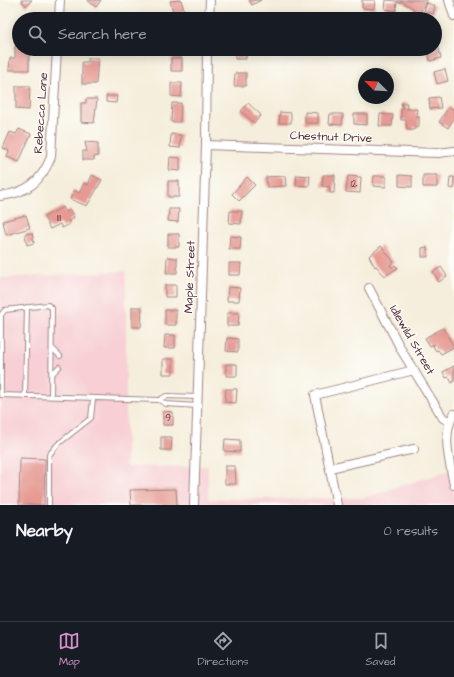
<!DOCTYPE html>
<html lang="en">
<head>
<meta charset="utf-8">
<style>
  :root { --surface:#171b24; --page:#20242c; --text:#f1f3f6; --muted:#9ea1a6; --line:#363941; --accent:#d690ce }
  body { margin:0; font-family:"Architects Daughter",sans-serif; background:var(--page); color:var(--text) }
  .compass { position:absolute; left:358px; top:68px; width:36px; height:36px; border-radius:50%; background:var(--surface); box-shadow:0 2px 10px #0003; rotate:294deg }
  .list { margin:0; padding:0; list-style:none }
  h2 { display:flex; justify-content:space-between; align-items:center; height:52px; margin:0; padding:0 16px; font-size:17px }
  h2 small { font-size:13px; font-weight:400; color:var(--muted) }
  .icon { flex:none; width:22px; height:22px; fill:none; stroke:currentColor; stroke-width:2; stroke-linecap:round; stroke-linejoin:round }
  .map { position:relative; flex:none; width:454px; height:505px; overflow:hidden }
  .search { position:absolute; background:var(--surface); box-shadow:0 2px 10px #0003; left:12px; right:12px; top:12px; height:44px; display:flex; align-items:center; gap:10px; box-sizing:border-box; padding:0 14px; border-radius:22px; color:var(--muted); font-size:15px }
  .sheet { height:116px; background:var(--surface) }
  nav { display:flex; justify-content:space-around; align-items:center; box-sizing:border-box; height:56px; border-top:1px solid var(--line); background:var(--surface); font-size:11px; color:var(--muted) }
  nav a { display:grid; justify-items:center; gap:2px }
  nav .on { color:var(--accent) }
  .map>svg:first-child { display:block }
</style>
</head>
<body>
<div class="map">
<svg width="454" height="505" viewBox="0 0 454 505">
  <rect width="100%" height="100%" fill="#fdfcf7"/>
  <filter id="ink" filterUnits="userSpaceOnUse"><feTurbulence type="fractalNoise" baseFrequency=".025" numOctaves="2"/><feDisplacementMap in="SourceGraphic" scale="8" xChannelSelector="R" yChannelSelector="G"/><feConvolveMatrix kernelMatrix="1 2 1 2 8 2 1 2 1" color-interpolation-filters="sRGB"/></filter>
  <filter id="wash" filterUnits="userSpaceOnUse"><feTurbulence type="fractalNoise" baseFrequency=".012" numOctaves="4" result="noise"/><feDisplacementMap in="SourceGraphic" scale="16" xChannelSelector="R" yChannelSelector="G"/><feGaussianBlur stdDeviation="0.9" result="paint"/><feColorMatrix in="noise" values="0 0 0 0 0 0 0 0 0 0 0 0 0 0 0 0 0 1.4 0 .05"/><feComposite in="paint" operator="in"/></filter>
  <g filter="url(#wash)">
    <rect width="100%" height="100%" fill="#f5eedc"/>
    <path fill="#f7cfd4" d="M126 271V467L208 466V499L363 498 454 469V505H0V278Z"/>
    <g id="blocks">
      <path fill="#e69a93" d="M21 0H32L26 6Z
        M87 0H101L96 7Z
        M181 0 185 14 175 18 170 1Z
        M249 0H261L252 5Z
        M362 0H375L374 9 362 8Z
        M386 0 397 1 396 11 385 9Z
        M398 0H427L418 16 412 13 414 9 401 1 400 3 398 2Z
        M427 3 435 6 433 14 424 11Z
        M438 45 441 58 430 61 427 49H435V46Z
        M15 46H19V49H29V70H9L10 58H15Z
        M235 49H246V59H235Z
        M88 58H98L96 84H82V62H88Z
        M171 58H182V71H171Z
        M445 69 448 81 437 84 434 72Z
        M235 73H246V86H234Z
        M171 83H182L181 97 171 96Z
        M16 86H30L29 110 16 109Z
        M106 96H117L116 103 106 102Z
        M439 97 441 108 430 109 429 98Z
        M86 99H97L94 123 81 122V103H86Z
        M172 103H181L180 122H171Z
        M248 103 261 115 254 123 241 111Z
        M401 103H407L406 109H417L416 116H419V127H414V130H407L406 120H401V109H403Z
        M449 107 454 110V118L448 128 439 122Z
        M280 112 291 113V123H279Z
        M305 112 318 113V123H305Z
        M330 114H343L342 125 329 124Z
        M354 114H367V125L354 124Z
        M380 114 393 115 392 126H379Z
        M19 129 31 134 19 162 7 157 9 151 3 148 10 132 16 134Z
        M171 134 181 135 180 148 170 147Z
        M85 142 98 143V156L94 157V160H83V151H87Z
        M170 157 180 158V171L169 170Z
        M92 175 102 180 87 206 70 199 74 190 79 193 84 183 88 185Z
        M297 175 310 176 309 186 296 185Z
        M323 175H335L334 193H330V187L322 186Z
        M399 175 412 176V187L399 186Z
        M423 175H437V187H423Z
        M285 176 286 186 267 187 266 177Z
        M348 176 361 177 360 193 346 192Z
        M374 176H386V187L373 186Z
        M247 177 255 185 239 201 232 194Z
        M450 177H454V189L449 188Z
        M168 181H179V197H168Z
        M63 207 66 212 70 210 74 218 68 221 70 224 62 228 60 224 50 229 44 217Z
        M169 209H179L178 222 168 221Z
        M230 211H242L241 224 229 223Z
        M26 215 30 228 6 235 3 221Z
        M32 233 34 243 27 245 25 234Z
        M168 234H179V247H168Z
        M230 236 241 237 240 249H229Z
        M381 246 394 262 390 265 392 267 395 265 398 268 385 276 376 266 375 267 369 256Z
        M427 247 428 257H422V248Z
        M167 257 177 258V273H166Z
        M229 263H241L240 275H229Z
        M441 267 447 276 439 282 433 272Z
        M165 285H176V297H165Z
        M228 287 240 288 239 301H227Z
        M132 307H142L141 327H132Z
        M165 310H176V325H165Z
        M227 313H239L238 326H227Z
        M443 328 454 347 441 354 438 350 436 351 433 346 435 344 430 346 425 338Z
        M165 335H175V348H164Z
        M227 338 238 339V352L226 351Z
        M163 359H173V374H163Z
        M226 364H237V376H226Z
        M454 366V382L452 383 449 377 446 378 443 372Z
        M226 389H237L236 403 225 402Z
        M163 411 173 412V425H163Z
        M161 437H172L171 450H161Z
        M225 439 240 440V452L224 451Z
        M20 458 45 459 44 505H19Z
        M225 466H235L236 484H225Z
        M176 489 177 505H131L130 490Z"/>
    </g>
  </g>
  <g filter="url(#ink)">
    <use href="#blocks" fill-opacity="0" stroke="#a08684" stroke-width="1"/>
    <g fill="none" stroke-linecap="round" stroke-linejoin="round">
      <g stroke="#a08684" stroke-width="6">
        <path id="service" d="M52 348 60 356
          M51 375 59 367
          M25 396 27 307
          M51 397 52 308 48 305 5 310 1 315V395L159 400
          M198 397 166 396 159 400 166 404 198 406
          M49 505V455L58 444 91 418 93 399"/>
      </g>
      <g stroke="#a08684" stroke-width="10">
        <path id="minor" d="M449 0 454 16
          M59 19 60 0
          M209 19 210 0
          M206 145 438 153 454 151
          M0 196C27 193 41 182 51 157L57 49
          M369 288 403 353 443 418 450 422
          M454 414C441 434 450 463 454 485
          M330 468 414 449
          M194 505 206 145 207 49
          M337 505 315 395 414 370"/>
      </g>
      <use href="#service" stroke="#fff" stroke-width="4"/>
      <use href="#minor" stroke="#fff" stroke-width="8"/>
    </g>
  </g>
  <g text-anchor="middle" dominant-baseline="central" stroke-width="3" stroke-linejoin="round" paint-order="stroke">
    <g font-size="10" fill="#713e45">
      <text x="354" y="184">12</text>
      <text x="59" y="218">111</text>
      <text x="168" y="418">9</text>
    </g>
    <g font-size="12" fill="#4a1f2b" stroke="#fdfcf7">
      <text transform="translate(41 113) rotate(-86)">Rebecca Lane</text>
      <text transform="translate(331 137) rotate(2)">Chestnut Drive</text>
      <text transform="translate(190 277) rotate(-88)">Maple Street</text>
      <text transform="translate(412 340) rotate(60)">Idlewild Street</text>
    </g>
  </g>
</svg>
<svg class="compass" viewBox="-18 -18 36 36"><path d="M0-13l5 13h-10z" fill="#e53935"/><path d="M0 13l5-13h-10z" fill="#9ea1a6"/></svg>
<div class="search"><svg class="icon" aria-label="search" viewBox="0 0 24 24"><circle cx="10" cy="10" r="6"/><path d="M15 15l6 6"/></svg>Search here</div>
</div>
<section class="sheet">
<h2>Nearby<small>0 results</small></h2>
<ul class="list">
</ul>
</section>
<nav>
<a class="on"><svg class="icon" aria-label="map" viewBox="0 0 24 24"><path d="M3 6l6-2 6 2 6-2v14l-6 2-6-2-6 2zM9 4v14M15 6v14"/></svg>Map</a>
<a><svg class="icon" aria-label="directions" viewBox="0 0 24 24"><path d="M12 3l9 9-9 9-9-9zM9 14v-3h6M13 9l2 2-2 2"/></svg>Directions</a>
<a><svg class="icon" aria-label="saved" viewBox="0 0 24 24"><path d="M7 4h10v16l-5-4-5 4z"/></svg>Saved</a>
</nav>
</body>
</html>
